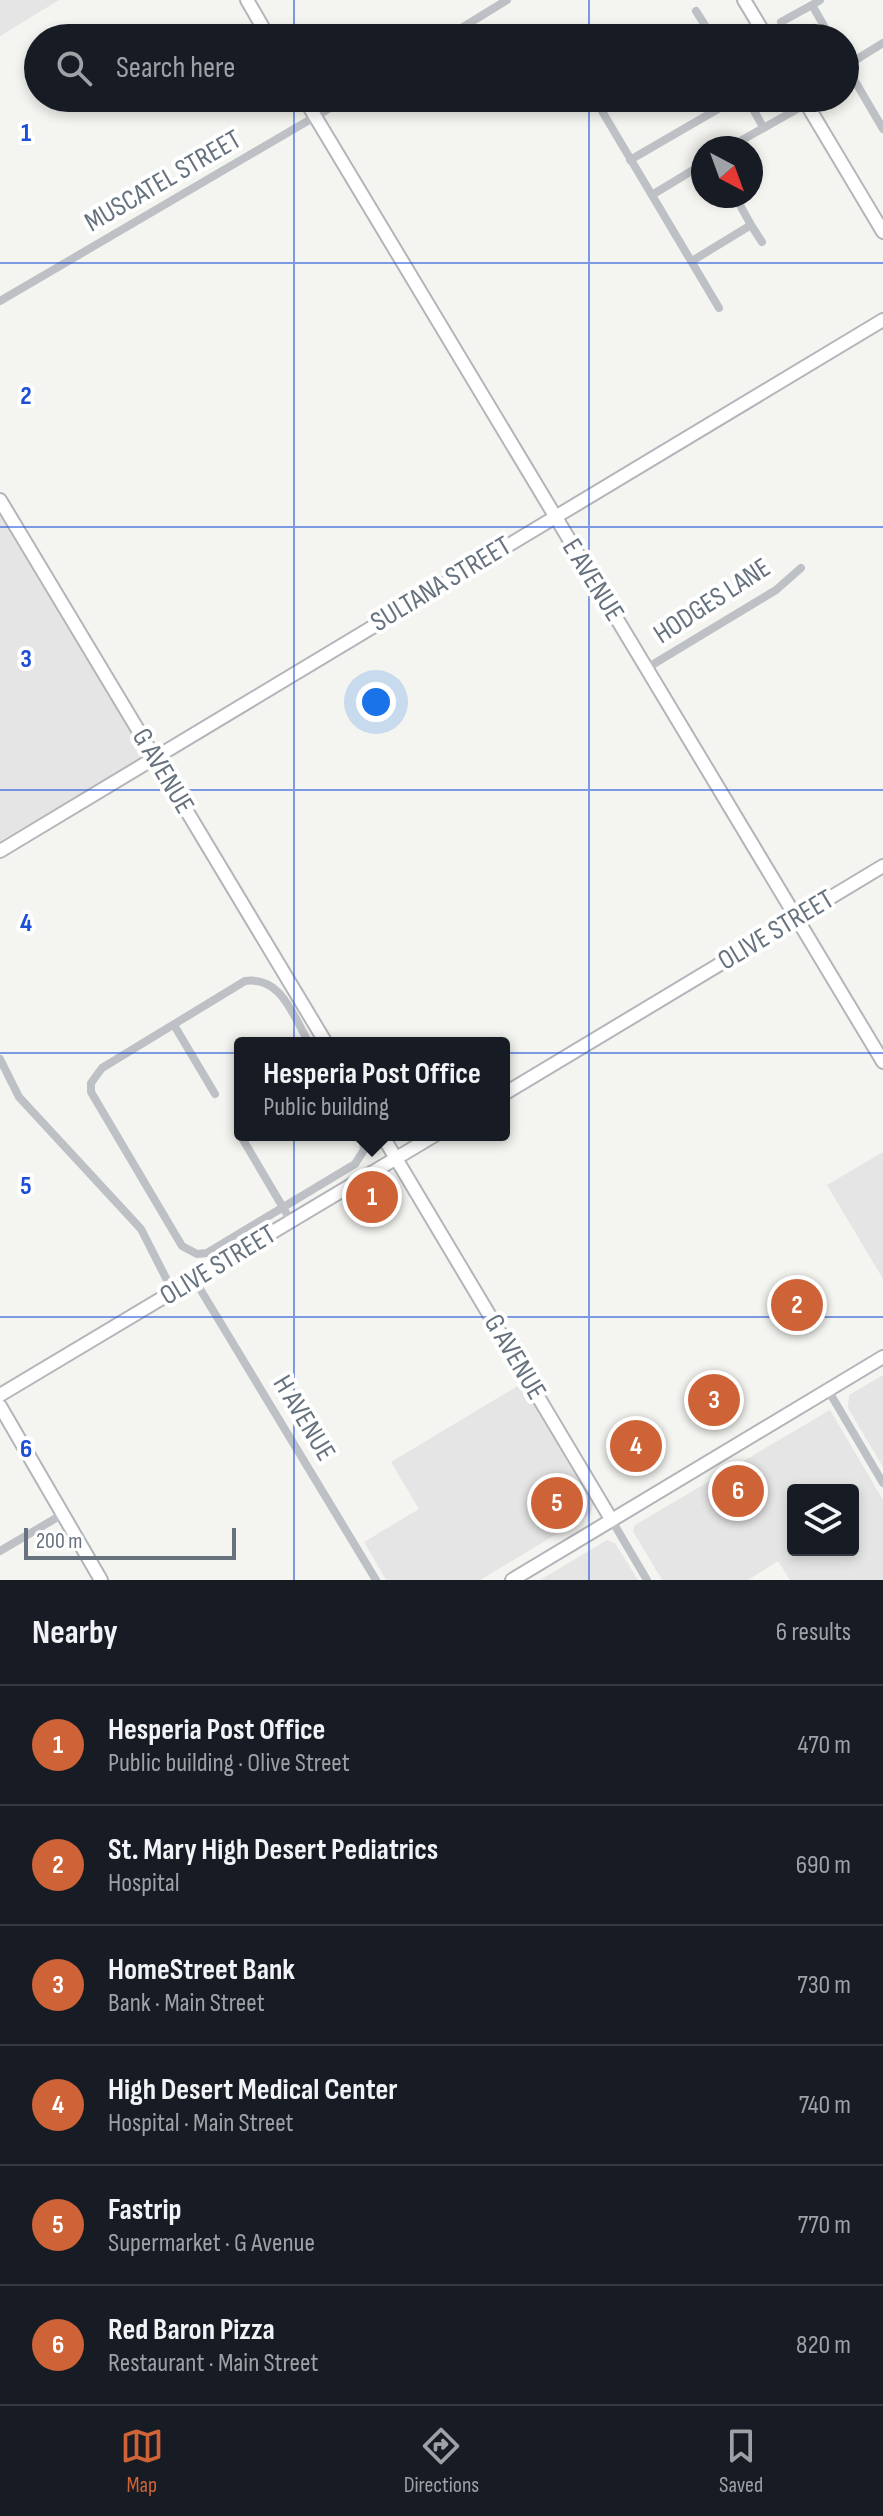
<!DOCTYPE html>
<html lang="en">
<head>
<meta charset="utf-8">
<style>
  :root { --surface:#171b24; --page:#242831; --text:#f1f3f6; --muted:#9ea1a6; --line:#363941; --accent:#cd6337 }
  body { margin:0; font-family:"Sofia Sans Condensed",sans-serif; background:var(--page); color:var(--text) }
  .controls { position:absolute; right:24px; bottom:24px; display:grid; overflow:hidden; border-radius:8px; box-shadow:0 4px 12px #0003 }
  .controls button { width:72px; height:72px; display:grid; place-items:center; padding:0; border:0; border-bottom:2px solid var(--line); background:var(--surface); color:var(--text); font:40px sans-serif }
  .compass { position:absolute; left:691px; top:136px; width:72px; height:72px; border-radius:50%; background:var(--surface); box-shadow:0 4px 12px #0003; rotate:139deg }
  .scale { position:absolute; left:24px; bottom:20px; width:212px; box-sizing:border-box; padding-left:8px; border:4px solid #66727e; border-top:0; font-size:22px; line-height:28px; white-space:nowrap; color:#66727e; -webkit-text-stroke:6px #fff; paint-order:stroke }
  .you { position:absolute; left:376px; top:702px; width:28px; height:28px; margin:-20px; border:6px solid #fff; border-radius:50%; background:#1a73e8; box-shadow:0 0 0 12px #1a73e833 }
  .badge { display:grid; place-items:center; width:52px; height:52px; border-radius:50%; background:var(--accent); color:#fff; font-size:26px; font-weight:700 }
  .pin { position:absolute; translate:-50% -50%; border:4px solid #fff; box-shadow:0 2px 8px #0006 }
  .popup { position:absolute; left:234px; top:1037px; width:276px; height:104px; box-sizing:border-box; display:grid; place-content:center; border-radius:8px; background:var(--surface); filter:drop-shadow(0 2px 6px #0005); font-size:26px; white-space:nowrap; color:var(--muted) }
  .popup b { font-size:30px; color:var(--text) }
  .popup::after { content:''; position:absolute; left:50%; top:100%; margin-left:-16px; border:16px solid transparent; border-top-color:var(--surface) }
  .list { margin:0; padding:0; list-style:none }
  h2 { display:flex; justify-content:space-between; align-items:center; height:104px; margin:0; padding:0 32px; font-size:34px }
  h2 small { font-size:26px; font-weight:400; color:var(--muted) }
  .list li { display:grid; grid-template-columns:52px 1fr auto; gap:24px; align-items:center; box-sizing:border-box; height:120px; padding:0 32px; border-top:2px solid var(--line) }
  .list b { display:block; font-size:30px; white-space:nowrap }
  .list p { margin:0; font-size:26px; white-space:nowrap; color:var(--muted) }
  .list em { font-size:26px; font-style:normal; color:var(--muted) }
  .icon { flex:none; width:44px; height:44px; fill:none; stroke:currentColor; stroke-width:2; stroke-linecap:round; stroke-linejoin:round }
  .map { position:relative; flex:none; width:883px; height:1580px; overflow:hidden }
  .search { position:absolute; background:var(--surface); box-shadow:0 4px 12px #0003; left:24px; right:24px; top:24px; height:88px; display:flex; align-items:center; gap:20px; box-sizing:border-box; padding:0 28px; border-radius:44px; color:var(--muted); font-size:30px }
  .sheet { height:824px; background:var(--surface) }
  nav { display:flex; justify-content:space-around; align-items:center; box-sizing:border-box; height:112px; border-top:2px solid var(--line); background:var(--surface); font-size:22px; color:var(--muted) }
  nav a { display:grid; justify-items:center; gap:4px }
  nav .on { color:var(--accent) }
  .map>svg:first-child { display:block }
</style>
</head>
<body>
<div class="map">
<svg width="883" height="1580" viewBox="0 0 883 1580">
  <rect width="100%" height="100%" fill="#f4f4f0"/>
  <path fill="#e4e5e4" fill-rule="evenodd" d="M0 0H59L0 36Z
    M0 512 147 755 0 841Z
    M883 1152V1279L827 1185Z
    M883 1375V1467L848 1408 849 1395Z
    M521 1384 593 1505 590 1514 480 1580H386L364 1542 419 1509 391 1462Z
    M830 1410 883 1500V1580H790L778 1561 748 1580H662L633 1531 635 1525ZM853 1490V1550H793V1490Z
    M607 1540 615 1543 638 1580H540Z"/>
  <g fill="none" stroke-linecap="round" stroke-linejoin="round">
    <g stroke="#b2b6ba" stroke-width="16">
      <path id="secondary" d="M247 0 269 38
        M744 0 767 38
        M304 98 883 1062
        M803 98 883 232
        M0 500 326 1043
        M0 851 883 320
        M504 1094 883 866
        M382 1135 611 1519
        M0 1395 435 1135
        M0 1406 101 1580"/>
    </g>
    <g stroke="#b1b4b8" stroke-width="16">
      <path id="primary" d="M512 1580 883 1357"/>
    </g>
    <path stroke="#bdc0c4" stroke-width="8" d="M820 0 812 5 831 38
      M696 11 713 38
      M781 22 812 5
      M445 38 507 0
      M730 38 758 23
      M845 64 883 129
      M846 66 883 43
      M845 77V81
      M747 98 763 127
      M596 101 719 308
      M728 148 806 104
      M630 160 737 98
      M652 195 703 164
      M735 196 751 225
      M692 261 751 225 762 242
      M0 301 347 98
      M647 668 776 590 801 568
      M174 1025 215 1094
      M309 1043C293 1016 282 976 245 981L102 1068 91 1083V1092L182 1246 197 1254 207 1253 355 1164 364 1150 362 1135
      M0 1059 19 1097 141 1229 173 1292
      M242 1138 291 1221
      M194 1279 376 1580
      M828 1390 883 1483
      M611 1519 647 1580
      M0 1551 63 1514"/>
    <use href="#secondary" stroke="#fff" stroke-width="12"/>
    <use href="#primary" stroke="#fff" stroke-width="12"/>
  </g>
  <path fill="none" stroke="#1d4ed8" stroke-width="2" stroke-opacity="0.55" d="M294 0V38M589 0V38M294 98V1580M589 98V1580M0 263H883M0 527H883M0 790H883M0 1053H883M0 1317H883"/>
  <g text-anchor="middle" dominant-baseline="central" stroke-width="8" stroke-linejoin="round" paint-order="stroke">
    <g font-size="28" fill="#66727e" stroke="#fff">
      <text transform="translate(163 181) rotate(-30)">MUSCATEL STREET</text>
      <text transform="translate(593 580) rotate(58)">E AVENUE</text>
      <text transform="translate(441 584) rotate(-31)">SULTANA STREET</text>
      <text transform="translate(712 601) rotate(-33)">HODGES LANE</text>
      <text transform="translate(163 771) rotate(59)">G AVENUE</text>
      <text transform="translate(776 930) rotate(-31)">OLIVE STREET</text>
      <text transform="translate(218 1265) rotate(-31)">OLIVE STREET</text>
      <text transform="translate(515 1357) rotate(59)">G AVENUE</text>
      <text transform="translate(304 1418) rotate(59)">H AVENUE</text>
    </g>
  </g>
  <g font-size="26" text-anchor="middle" font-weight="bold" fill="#1d4ed8" stroke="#fff" stroke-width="8" stroke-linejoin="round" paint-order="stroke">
    <text x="26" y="141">1</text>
    <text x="26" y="404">2</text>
    <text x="26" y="667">3</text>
    <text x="26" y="931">4</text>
    <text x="26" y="1194">5</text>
    <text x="26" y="1457">6</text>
  </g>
</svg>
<div class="controls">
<button><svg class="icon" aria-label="layers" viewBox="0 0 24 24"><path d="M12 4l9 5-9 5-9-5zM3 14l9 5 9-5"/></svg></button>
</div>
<svg class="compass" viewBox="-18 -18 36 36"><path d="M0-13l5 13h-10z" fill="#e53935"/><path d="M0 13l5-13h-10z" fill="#9ea1a6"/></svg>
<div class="scale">200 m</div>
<div class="you"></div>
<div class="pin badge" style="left:372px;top:1197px">1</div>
<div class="popup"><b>Hesperia Post Office</b>Public building</div>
<div class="pin badge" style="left:797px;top:1305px">2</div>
<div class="pin badge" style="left:714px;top:1400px">3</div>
<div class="pin badge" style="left:636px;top:1446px">4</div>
<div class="pin badge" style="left:557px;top:1503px">5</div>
<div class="pin badge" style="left:738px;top:1491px">6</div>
<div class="search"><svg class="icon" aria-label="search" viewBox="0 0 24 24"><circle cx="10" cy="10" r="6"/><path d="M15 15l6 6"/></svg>Search here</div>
</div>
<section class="sheet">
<h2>Nearby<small>6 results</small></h2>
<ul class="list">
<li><span class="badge">1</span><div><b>Hesperia Post Office</b><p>Public building · Olive Street</p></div><em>470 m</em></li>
<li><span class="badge">2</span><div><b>St. Mary High Desert Pediatrics</b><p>Hospital</p></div><em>690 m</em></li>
<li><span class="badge">3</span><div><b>HomeStreet Bank</b><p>Bank · Main Street</p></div><em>730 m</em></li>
<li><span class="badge">4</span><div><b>High Desert Medical Center</b><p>Hospital · Main Street</p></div><em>740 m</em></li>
<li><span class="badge">5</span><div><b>Fastrip</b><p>Supermarket · G Avenue</p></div><em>770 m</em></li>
<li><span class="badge">6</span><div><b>Red Baron Pizza</b><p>Restaurant · Main Street</p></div><em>820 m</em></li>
</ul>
</section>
<nav>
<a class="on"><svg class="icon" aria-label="map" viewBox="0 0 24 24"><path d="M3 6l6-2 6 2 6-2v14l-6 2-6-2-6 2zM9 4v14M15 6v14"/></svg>Map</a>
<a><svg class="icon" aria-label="directions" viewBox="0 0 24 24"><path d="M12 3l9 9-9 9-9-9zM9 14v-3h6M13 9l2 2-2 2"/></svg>Directions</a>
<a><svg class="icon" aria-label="saved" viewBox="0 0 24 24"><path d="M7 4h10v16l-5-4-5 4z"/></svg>Saved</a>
</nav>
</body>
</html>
